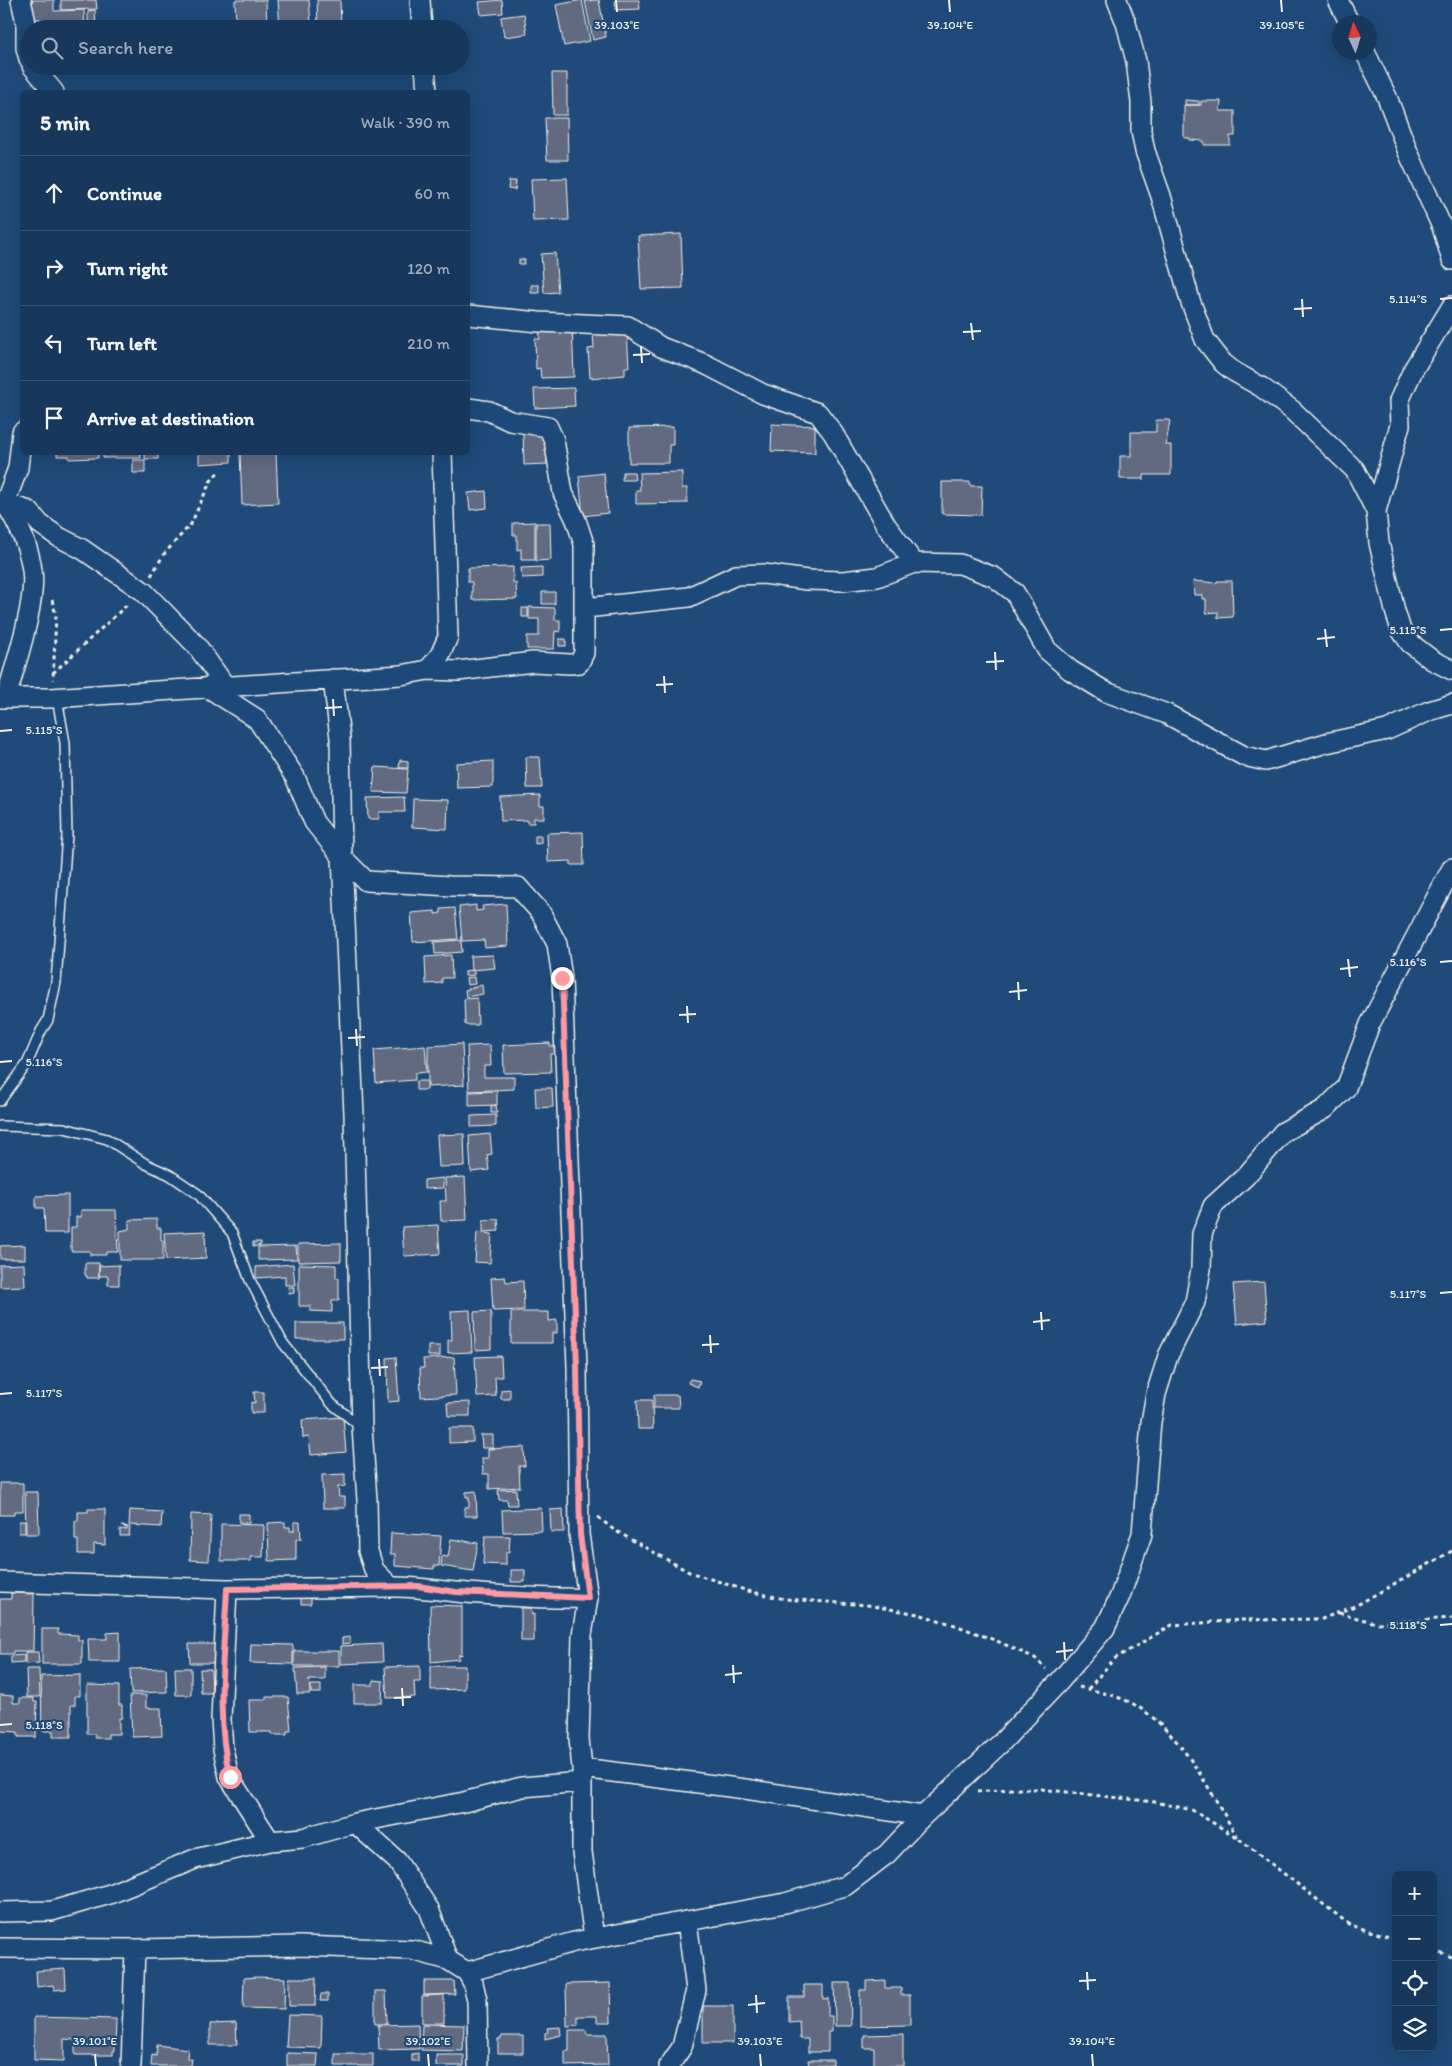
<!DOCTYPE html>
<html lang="en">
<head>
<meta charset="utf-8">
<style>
  :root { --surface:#17385c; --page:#244365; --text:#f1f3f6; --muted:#9eacbb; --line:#365272 }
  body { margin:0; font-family:Itim,sans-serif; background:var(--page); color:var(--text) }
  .controls { position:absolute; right:15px; bottom:15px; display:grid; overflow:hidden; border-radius:8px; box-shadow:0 5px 20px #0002 }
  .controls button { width:45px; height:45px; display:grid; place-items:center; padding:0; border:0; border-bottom:1px solid var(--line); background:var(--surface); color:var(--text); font:25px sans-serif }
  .compass { position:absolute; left:1332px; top:15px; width:45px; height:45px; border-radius:50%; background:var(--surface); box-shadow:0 5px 20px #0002; rotate:356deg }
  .stop { position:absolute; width:15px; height:15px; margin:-11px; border:4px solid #ff9aa2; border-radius:50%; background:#fff }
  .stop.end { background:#ff9aa2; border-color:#fff; box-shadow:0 1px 5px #0008 }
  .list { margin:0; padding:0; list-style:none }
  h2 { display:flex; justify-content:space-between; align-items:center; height:65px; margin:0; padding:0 20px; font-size:21px }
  h2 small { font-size:16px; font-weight:400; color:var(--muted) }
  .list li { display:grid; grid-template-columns:32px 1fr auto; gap:15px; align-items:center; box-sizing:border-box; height:75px; padding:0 20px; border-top:1px solid var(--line) }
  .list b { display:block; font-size:19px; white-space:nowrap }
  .list em { font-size:16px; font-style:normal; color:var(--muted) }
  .icon { flex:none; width:28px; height:28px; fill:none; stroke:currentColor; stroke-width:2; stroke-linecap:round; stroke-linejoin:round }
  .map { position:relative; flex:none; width:1452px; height:2066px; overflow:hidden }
  .search { position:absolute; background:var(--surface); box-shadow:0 5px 20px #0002; left:20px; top:20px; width:450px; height:55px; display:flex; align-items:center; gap:12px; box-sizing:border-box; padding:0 18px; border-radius:28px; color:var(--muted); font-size:19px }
  .panel { position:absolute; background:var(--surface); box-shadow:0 5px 20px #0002; left:20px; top:90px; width:450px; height:365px; border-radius:8px }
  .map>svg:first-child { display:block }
</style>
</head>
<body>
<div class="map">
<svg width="1452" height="2066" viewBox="0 0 1452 2066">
  <rect width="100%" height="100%" fill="#1f4a7a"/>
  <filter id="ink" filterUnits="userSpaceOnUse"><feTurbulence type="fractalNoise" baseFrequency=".02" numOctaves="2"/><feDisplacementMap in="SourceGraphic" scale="10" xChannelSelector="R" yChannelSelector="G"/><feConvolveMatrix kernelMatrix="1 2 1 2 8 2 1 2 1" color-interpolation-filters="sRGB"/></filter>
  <g filter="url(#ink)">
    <path fill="#626b82" stroke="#f4f1e8" d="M32 0H54V11L84 10 85 29H40V19H32Z
      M61 0H96L97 9 61 10Z
      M235 0H266L267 29H236Z
      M278 0H309L311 23 295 25V29H280Z
      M317 0H340L341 27 318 28Z
      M502 0 503 13 481 15 479 2Z
      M582 0 590 41 564 46 556 5Z
      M599 0 606 37 593 40 585 1Z
      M615 0H639L640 9 616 10Z
      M95 10 96 29H88V11Z
      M524 14 527 34 504 37 501 17Z
      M552 73H567V115H553Z
      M1185 100 1199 101V105H1185Z
      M1201 101H1221L1220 111H1235V136H1230V145H1204V141L1190 140V138H1184V105H1201Z
      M545 118H567L568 160H547Z
      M567 178 569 220 533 221 531 179Z
      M509 181H516L515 190 508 189Z
      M681 234 683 288 641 289 638 236Z
      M555 253 558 292 544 293 541 254Z
      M519 259 525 260 524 264H519Z
      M531 285H539V293H531Z
      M572 325 574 377 541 378 540 368 536 369 535 339H540L539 326Z
      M627 331 629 367H625V375L590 378 588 349 594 348 593 333Z
      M574 388 575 406 535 408 534 389Z
      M1156 420H1170L1166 445H1171V475H1144V479H1120V456H1131V432H1156Z
      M772 424 815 426V453L771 451Z
      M673 427V445H669V463H629V428Z
      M546 431 547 464 524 465 523 432Z
      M57 452H98V458L69 459V456H57Z
      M103 452H141V458H103Z
      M145 452H158V459H145Z
      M199 452H231V462L199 464Z
      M240 452H276L278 503 242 505Z
      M133 460H145V473H133Z
      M623 472H634L635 480H622Z
      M682 472V488H687V503L636 504V490H640L639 473Z
      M604 473 608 513 583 516 579 476Z
      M942 482H970V486H982L981 515 942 514Z
      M486 491 487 508 470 510 468 493Z
      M535 522V560H521V549L517 550V535H513V523Z
      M536 523H550L551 560 536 561Z
      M513 567V583H516L517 599 472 600V582H468V568Z
      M542 567V577L522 578 521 568Z
      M1193 581 1217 583V581H1232L1233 617 1218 618V612L1206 613V599H1202V595H1194Z
      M542 592H555V604H542Z
      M529 607 555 608V620H560V632L555 631 554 649H527V636H539V619H529Z
      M522 608H528V617H522Z
      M559 639H566V646H559Z
      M526 757H540L542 788H527Z
      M400 760 408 761V768H399Z
      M493 761V787L457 788 456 763Z
      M375 767 408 769 406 793 373 792Z
      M540 795V806H544V818H534V823H527V820L501 821 500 797Z
      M404 797 405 812H379V819H368L367 798Z
      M413 799 448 800 447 829 412 827Z
      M583 832 584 865H571V861L548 862 547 833Z
      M535 836H541V843L535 844Z
      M506 904 508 946 485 948 484 940 462 941 459 907 476 905V911L483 910 482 906Z
      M455 908 458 939 413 942 411 913 435 911V914L441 913V909Z
      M461 940 462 952 435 954 434 942Z
      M451 955 452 978H442V983L426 984 425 957Z
      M493 955 495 968 471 970 470 956Z
      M471 970 474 971V975L465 976V971Z
      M474 977 475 984 467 985 466 978Z
      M482 985 483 994 466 997 465 990Z
      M477 998 478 1025H465L464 999Z
      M550 1043V1046H554L555 1054H550L551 1072 504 1073 503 1045Z
      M462 1044 464 1085 428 1087V1046Z
      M490 1045 491 1066H484V1077H514V1089L469 1091 467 1046Z
      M425 1046 427 1072 415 1073V1080L376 1083 374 1050Z
      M416 1081H427V1090H416Z
      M535 1088H552L553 1107 536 1108Z
      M497 1091V1105L469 1106V1092Z
      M496 1105 497 1113H491V1106Z
      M496 1115V1126L471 1127V1116Z
      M464 1134 465 1166 439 1167 437 1135Z
      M490 1134 492 1154 487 1155 489 1170 471 1172 469 1136Z
      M465 1177 467 1220 441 1221 440 1201H446L445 1178Z
      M443 1178V1188L424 1189V1180Z
      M68 1195V1233H45L44 1208H36V1196Z
      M81 1210H116L118 1252H106V1255H90V1251H71V1227H76V1217H81Z
      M157 1219V1228H161V1240H163V1260H120V1231L129 1229V1220Z
      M498 1219 499 1231 483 1232V1220Z
      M438 1225 440 1254 404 1256 402 1227Z
      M205 1231 206 1258 166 1260 164 1233Z
      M477 1232 492 1234 490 1263 475 1262Z
      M253 1242H261V1245L253 1247Z
      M341 1243V1261L298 1262V1244Z
      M25 1245V1259H0V1246Z
      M296 1246 297 1259 258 1260V1247Z
      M85 1263H99V1278H87V1276L85 1275Z
      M24 1264 25 1286 0 1287V1265Z
      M293 1264 295 1285H285V1276L256 1278V1267Z
      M299 1264 336 1265V1278H339V1300H332V1312L310 1311V1306H299Z
      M119 1265V1285H108V1276H99V1266Z
      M505 1277 506 1282 523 1281 524 1310 493 1311 491 1278Z
      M1264 1282 1267 1321 1237 1324 1233 1284Z
      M288 1287H294V1293L289 1294Z
      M470 1310 472 1352 448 1353V1340H452L451 1311Z
      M491 1311V1349L475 1350 474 1312Z
      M511 1312H549V1321L557 1320V1333H552V1343H511Z
      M296 1323H343V1339H296Z
      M428 1346H440V1356H428Z
      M501 1356 502 1377H495L496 1396 477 1397 475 1357Z
      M396 1357 399 1401 388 1402 387 1358Z
      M454 1357 456 1395 421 1397 420 1368H424L423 1359Z
      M690 1379 700 1381 698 1387 688 1383Z
      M510 1389V1399H501V1390Z
      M254 1392H264V1413H251V1402L255 1403Z
      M654 1395H678L679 1408H654Z
      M637 1400H652L653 1429H638Z
      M470 1402V1416H448L447 1403Z
      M343 1417 346 1452 311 1455 309 1437 303 1438 302 1420Z
      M449 1428H473V1442L449 1443Z
      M481 1435H493V1448H482Z
      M524 1447 525 1466H519L520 1487 489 1489V1474H483L482 1458H488V1449Z
      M345 1474V1486L338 1487 339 1497H345V1508H323L322 1475Z
      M0 1483H23V1511H14V1515H0Z
      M516 1489 517 1505H508L507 1500H499L498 1490Z
      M476 1491 477 1516H465V1507H469V1497H466V1492Z
      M25 1492H38L39 1534H26Z
      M541 1508 542 1531 503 1532 502 1510Z
      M88 1509H105V1545L94 1544V1554H78V1540H75V1521H78V1512H88Z
      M563 1509 564 1532H551L550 1510Z
      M130 1510 162 1512 161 1527 129 1525Z
      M191 1514 211 1515 209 1561 190 1560Z
      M239 1514H249V1523H239Z
      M19 1521H25V1533H19Z
      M285 1522V1527H290V1531H294V1522H300L301 1539H296V1560L269 1561 268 1523Z
      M221 1524 264 1525 263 1557H251V1561H221Z
      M121 1526 130 1527 129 1536H120V1529L127 1530V1528Z
      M391 1533 441 1536 439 1566H434V1569L395 1566V1554H390Z
      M485 1536H510L509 1552H506V1565L483 1564Z
      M451 1539 478 1543 473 1571 441 1566 442 1556 448 1557Z
      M511 1570H525V1582H511Z
      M11 1593 34 1594 33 1651H13V1654H0V1599H11Z
      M301 1593H311V1604H301Z
      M430 1605 462 1606V1655L459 1654V1659L431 1662Z
      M521 1608H531L532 1615 534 1614V1641H521Z
      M42 1629H58V1634L78 1635V1640H82V1664H42Z
      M120 1632V1662H89L88 1639H107V1633Z
      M350 1637V1643L342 1644V1638Z
      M189 1644H216V1663H190Z
      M251 1644 293 1645V1664L250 1663Z
      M382 1644 383 1662 341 1664V1646Z
      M294 1651H339V1666H294Z
      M25 1652H38L39 1663 25 1664Z
      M24 1655V1662L11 1663V1656Z
      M420 1666V1682H414L415 1697 387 1698 385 1667Z
      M431 1666H465V1689L431 1690Z
      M325 1667V1680H309L310 1694H297L295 1668Z
      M166 1668 167 1692 131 1693 130 1669Z
      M175 1668H191V1695H176Z
      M26 1669H39L40 1697H27Z
      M200 1669H211L212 1693H201Z
      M80 1675V1696H75V1705H71V1737H53V1731H42L41 1676Z
      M373 1680 383 1681 382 1703H354V1685H373Z
      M87 1685 119 1686V1705H122V1718H119V1734H108V1738H95V1734H87Z
      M311 1685H321V1693H311Z
      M0 1695 13 1696V1703H20V1698H34V1702H37L36 1737H18V1732L0 1731Z
      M130 1695H146V1708H161L162 1736 132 1737Z
      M266 1697H288L291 1731H287V1735H272V1732H250L249 1700H266Z
      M65 1969 66 1989 54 1990 53 1985 37 1987 36 1971Z
      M257 1977 285 1978 284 2009 243 2008 244 1978Z
      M289 1978H316L315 2006H289Z
      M885 1980V1988H901V1995H910V2025L860 2026V1990H866V1981Z
      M424 1981H454L455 1994 424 1995Z
      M610 1983 611 2022H597V2016H578V2025L567 2026 566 1984Z
      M834 1983H850L851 2026H835Z
      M804 1985H823V1999L828 1998V2016H832V2032H828V2052H808V2039H800L799 2021 789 2022V1997H804Z
      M375 1991H386L387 2024H375Z
      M321 1994H328V2001H320Z
      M444 1995V2023H422V1996Z
      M703 2006H733V2043H703Z
      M288 2015 322 2016 321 2048 286 2047Z
      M34 2017 116 2019 115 2051H113V2055H75V2040L64 2039V2061L34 2060Z
      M236 2023 237 2045H210V2024Z
      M418 2024 419 2049 379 2050 378 2025Z
      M422 2024 464 2025 463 2051 421 2050Z
      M560 2027 561 2035 545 2039V2033L548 2032 547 2028Z
      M569 2030H586L587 2034H607L608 2065 565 2066V2051H569Z
      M903 2034V2066H874V2048H864V2035Z
      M502 2036H523V2053H498V2039H501Z
      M157 2045 188 2049 187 2059H192L191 2066H151L152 2055 156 2056Z
      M287 2053 318 2054 317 2066H287Z
      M418 2053V2061H412V2054Z
      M335 2054H373V2066H335Z
      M436 2055H464V2066H436Z
      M808 2060H833V2065L809 2066Z"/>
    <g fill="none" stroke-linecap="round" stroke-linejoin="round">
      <g stroke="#f4f1e8" stroke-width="12">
        <path id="lane" d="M0 1101 27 1064 41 1031 48 1020 56 982 67 835 65 743 57 698
          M0 1126 64 1128 107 1139 146 1164 170 1175 198 1194 232 1233 250 1280 283 1343 332 1404 360 1426"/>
      </g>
      <g stroke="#f4f1e8" stroke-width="22">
        <path id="street" d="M21 0 26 23V48L29 59
          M420 0 422 29
          M1117 0 1126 23 1136 61 1141 102V131L1145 151 1161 196 1190 300 1205 340 1223 363 1233 371 1261 387 1292 410 1355 470 1376 511
          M1338 0 1349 22
          M1365 52 1387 97 1408 152 1442 227 1452 260
          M32 66 54 92
          M425 66 427 92
          M1452 306 1413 370 1399 401 1400 425 1376 511 1379 543 1395 611 1401 630 1410 643 1432 660 1452 670
          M468 315 539 322 628 326 661 347 705 364 763 394 818 413 833 433 886 525 914 563
          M5 503 29 511 40 524 57 536 82 549 143 591 197 646 226 687
          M585 608 689 597 736 575 764 574 807 580 843 581 877 577 914 563 960 564 994 577 1015 593 1047 650 1070 670 1106 692 1167 714 1244 756 1266 761 1326 743 1387 730 1429 711 1452 704
          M428 670 458 671 533 662 570 664 579 663 584 653V544L576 520 563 493 554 440 548 427 510 421 489 411 468 408
          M333 679 340 738 342 857 354 1114 362 1427 367 1500 368 1551 374 1570 391 1587C413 1586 434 1590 456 1592 500 1596 544 1599 588 1598
          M207 687 257 719 295 777 314 822 342 857 366 881 450 886 518 887 541 913 557 944 562 978 577 1367 579 1534 588 1598 582 1635 579 1739 582 1768V1852L594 1938
          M0 698H51L401 675 428 670 440 655 448 637 442 452
          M6 698C15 665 37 602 32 570 29 547 18 523 5 503L18 468 22 432
          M0 1582 227 1589 391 1587
          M227 1589 221 1719 223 1749 229 1777 270 1841
          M582 1768 745 1789 923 1816
          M355 1823 397 1861 429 1909 448 1960
          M0 1912 52 1911 110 1894 195 1859 270 1841 303 1838 355 1823 464 1802 522 1787 582 1782
          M0 1948 135 1949 300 1946 412 1950 448 1960 467 1972 473 1983 477 2000 478 2066
          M467 1972 574 1942 785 1903 845 1886 887 1854 923 1816 1002 1742 1059 1682 1105 1628 1120 1596 1142 1534 1151 1422 1156 1394 1168 1356 1195 1302 1201 1269 1202 1234 1213 1206 1246 1176 1283 1132 1325 1109 1346 1088 1370 1024 1452 868
          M131 2066 135 1949
          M669 2066 682 2047 696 1990 687 1921"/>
      </g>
      <path stroke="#f4f1e8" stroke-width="3" stroke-dasharray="4 4" stroke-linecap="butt" d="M151 576 164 554 191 524 210 482 220 470
        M52 600 56 615 53 680
        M53 673 129 603
        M598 1517 614 1530 689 1572 748 1591 785 1599 867 1605 918 1614 955 1625 997 1641 1035 1658 1046 1669
        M1339 1613 1376 1623 1452 1618
        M1079 1687C1099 1692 1122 1696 1140 1708 1186 1739 1210 1792 1238 1838
        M1088 1689 1114 1659 1172 1625 1242 1620 1322 1619 1357 1605 1452 1551
        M977 1792 1009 1789H1040L1155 1802 1192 1810 1238 1838 1350 1925 1396 1939
        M1433 1951 1452 1957"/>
      <use href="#lane" stroke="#1f4a7a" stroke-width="9"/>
      <use href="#street" stroke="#1f4a7a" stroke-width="19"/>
    </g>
  </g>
  <g fill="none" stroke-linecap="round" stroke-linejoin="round" filter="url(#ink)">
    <path stroke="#ff9aa2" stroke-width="6" d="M230 1777C215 1716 224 1651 227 1589L418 1586 456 1592 588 1598 580 1534 577 1367 562 978"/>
  </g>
  <path fill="none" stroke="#f4f1e8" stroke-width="2" d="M616 0 617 12M949 0 950 12M1281 0 1282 12M1302 299 1303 317M1440 299 1452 298M1294 309 1312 308M971 323 973 340M963 332 981 331M641 346 642 363M633 355 650 354M1325 629 1327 647M1440 630 1452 629M1317 639 1335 637M995 652 996 670M986 662 1004 661M664 676 665 693M656 685 673 684M333 699 334 716M325 708 342 707M0 731 12 730M1348 959 1350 977M1440 962 1452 961M1340 969 1358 967M1018 982 1019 1000M1009 992 1027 990M687 1006 688 1023M679 1015 696 1014M356 1029 357 1046M348 1038 365 1037M0 1062 12 1061M1440 1293 1452 1292M1041 1312 1042 1330M1033 1322 1050 1320M710 1335 711 1353M702 1345 719 1344M379 1359 380 1376M371 1368 388 1367M0 1394 12 1393M1440 1625 1452 1624M1064 1642 1065 1660M1056 1652 1073 1650M733 1665 734 1683M725 1675 742 1673M402 1688 403 1706M394 1698 411 1697M0 1725 12 1724M1087 1972 1088 1990M1079 1981 1096 1980M756 1995 757 2013M748 2005 765 2003M95 2054 96 2066M428 2054 429 2066M760 2054 761 2066M1092 2054 1093 2066"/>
  <g font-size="12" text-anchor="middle" fill="#f4f1e8" stroke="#1f4a7a" stroke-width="4.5" stroke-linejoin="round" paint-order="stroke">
    <text x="617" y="29">39.103°E</text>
    <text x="950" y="29">39.104°E</text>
    <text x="1282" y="29">39.105°E</text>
    <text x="1408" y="303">5.114°S</text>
    <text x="1408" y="634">5.115°S</text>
    <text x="44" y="734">5.115°S</text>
    <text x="1408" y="966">5.116°S</text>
    <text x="44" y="1066">5.116°S</text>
    <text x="1408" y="1298">5.117°S</text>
    <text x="44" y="1397">5.117°S</text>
    <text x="1408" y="1629">5.118°S</text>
    <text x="44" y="1729">5.118°S</text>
    <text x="95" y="2045">39.101°E</text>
    <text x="428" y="2045">39.102°E</text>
    <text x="760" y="2045">39.103°E</text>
    <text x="1092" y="2045">39.104°E</text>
  </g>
</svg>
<div class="controls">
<button>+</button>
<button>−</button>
<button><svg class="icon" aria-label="locate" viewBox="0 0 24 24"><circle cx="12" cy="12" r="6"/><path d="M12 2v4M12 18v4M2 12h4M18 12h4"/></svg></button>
<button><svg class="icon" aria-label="layers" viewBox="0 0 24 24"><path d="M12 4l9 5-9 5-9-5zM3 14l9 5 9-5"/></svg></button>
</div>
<svg class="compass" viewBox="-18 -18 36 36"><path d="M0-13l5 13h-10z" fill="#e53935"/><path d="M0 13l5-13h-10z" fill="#9eacbb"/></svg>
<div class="stop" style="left:230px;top:1777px"></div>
<div class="stop end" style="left:562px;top:978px"></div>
<div class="search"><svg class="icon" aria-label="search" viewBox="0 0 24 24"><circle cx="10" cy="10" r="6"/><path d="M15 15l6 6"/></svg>Search here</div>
<section class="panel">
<h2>5 min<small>Walk · 390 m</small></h2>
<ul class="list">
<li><svg class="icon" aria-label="ahead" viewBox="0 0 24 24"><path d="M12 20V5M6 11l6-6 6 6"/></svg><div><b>Continue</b></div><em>60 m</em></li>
<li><svg class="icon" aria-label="right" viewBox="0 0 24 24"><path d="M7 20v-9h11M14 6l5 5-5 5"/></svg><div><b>Turn right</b></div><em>120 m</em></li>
<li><svg class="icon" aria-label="left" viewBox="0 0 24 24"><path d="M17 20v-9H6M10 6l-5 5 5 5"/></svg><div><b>Turn left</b></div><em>210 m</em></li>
<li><svg class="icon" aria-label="arrive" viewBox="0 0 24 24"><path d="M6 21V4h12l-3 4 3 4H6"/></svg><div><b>Arrive at destination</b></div></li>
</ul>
</section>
</div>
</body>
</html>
